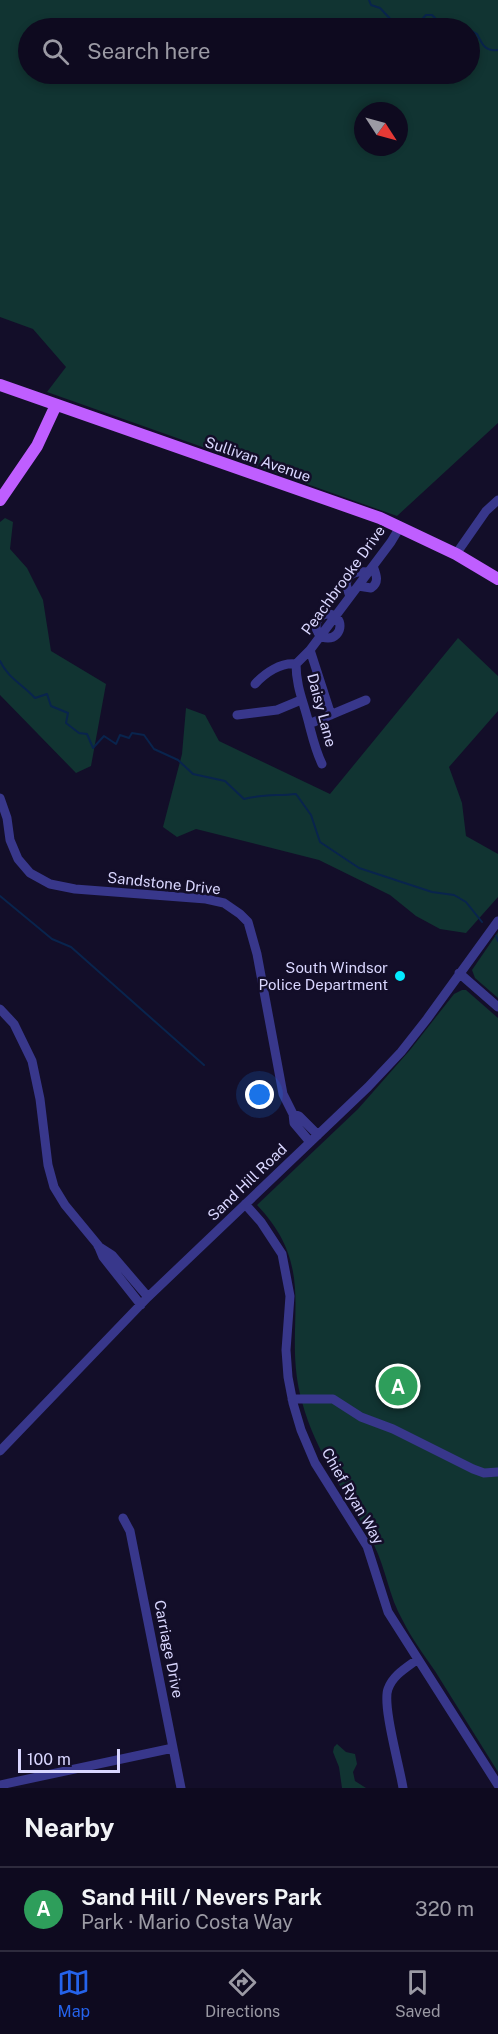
<!DOCTYPE html>
<html lang="en">
<head>
<meta charset="utf-8">
<style>
  :root { --surface:#0e0a1f; --page:#171328; --text:#f1f3f6; --muted:#9b9aa4; --line:#2e2b3d; --accent:#2563eb }
  body { margin:0; font-family:"Public Sans",sans-serif; background:var(--page); color:var(--text) }
  .compass { position:absolute; left:354px; top:102px; width:54px; height:54px; border-radius:50%; background:var(--surface); box-shadow:0 3px 9px #0003; rotate:126deg }
  .scale { position:absolute; left:18px; bottom:15px; width:102px; box-sizing:border-box; padding-left:6px; border:3px solid #dad7ff; border-top:0; font-size:16px; line-height:21px; white-space:nowrap; color:#dad7ff; -webkit-text-stroke:4px #130e29; paint-order:stroke }
  .you { position:absolute; left:260px; top:1095px; width:21px; height:21px; margin:-15px; border:4px solid #fff; border-radius:50%; background:#1a73e8; box-shadow:0 0 0 9px #1a73e833 }
  .badge { display:grid; place-items:center; width:39px; height:39px; border-radius:50%; background:var(--accent); color:#fff; font-size:20px; font-weight:700 }
  .pin { position:absolute; translate:-50% -50%; border:3px solid #fff; box-shadow:0 2px 6px #0006 }
  .list { margin:0; padding:0; list-style:none }
  h2 { display:flex; justify-content:space-between; align-items:center; height:78px; margin:0; padding:0 24px; font-size:26px }
  h2 small { font-size:20px; font-weight:400; color:var(--muted) }
  .list li { display:grid; grid-template-columns:39px 1fr auto; gap:18px; align-items:center; box-sizing:border-box; height:84px; padding:0 24px; border-top:2px solid var(--line) }
  .list b { display:block; font-size:22px; white-space:nowrap }
  .list p { margin:0; font-size:20px; white-space:nowrap; color:var(--muted) }
  .list em { font-size:20px; font-style:normal; color:var(--muted) }
  .icon { flex:none; width:33px; height:33px; fill:none; stroke:currentColor; stroke-width:2; stroke-linecap:round; stroke-linejoin:round }
  .map { position:relative; flex:none; width:498px; height:1788px; overflow:hidden }
  .search { position:absolute; background:var(--surface); box-shadow:0 3px 9px #0003; left:18px; right:18px; top:18px; height:66px; display:flex; align-items:center; gap:15px; box-sizing:border-box; padding:0 21px; border-radius:33px; color:var(--muted); font-size:22px }
  .sheet { height:162px; background:var(--surface) }
  nav { display:flex; justify-content:space-around; align-items:center; box-sizing:border-box; height:84px; border-top:2px solid var(--line); background:var(--surface); font-size:16px; color:var(--muted) }
  nav a { display:grid; justify-items:center; gap:3px }
  nav .on { color:var(--accent) }
  .map>svg:first-child { display:block }
</style>
</head>
<body>
<div class="map">
<svg width="498" height="1788" viewBox="0 0 498 1788">
  <rect width="100%" height="100%" fill="#130e29"/>
  <path fill="#113432" fill-rule="evenodd" d="M0 0H498V423L397 516 47 392 66 367 33 329 0 317ZM470 28V74H28V28ZM363 111H399V147H363Z
    M5 518 13 522 10 549 27 568 43 600 51 651 106 684 91 766 76 773 0 695V522Z
    M458 638 498 676V711L449 767 462 803 466 836 498 854V897L466 933 440 929 416 916 390 895 319 860 196 829 177 837 163 827 182 754 186 708 205 715 219 741 330 794Z
    M498 932V998L475 978 472 970Z
    M462 990H466L498 1018V1772C477 1738 456 1705 435 1671 424 1655 412 1639 403 1621 389 1597 386 1569 374 1545 347 1494 313 1450 300 1394 283 1320 319 1270 257 1205L358 1109 410 1050 454 994Z
    M337 1744 346 1752 355 1754 357 1764 353 1772 355 1781 366 1788H342L339 1767 333 1752 334 1747Z"/>
  <g fill="none" stroke-linecap="round" stroke-linejoin="round">
    <path stroke="#09244d" stroke-width="2" d="M369 0 371 5 380 8 396 25 403 28
      M414 28 426 15H432L436 19 435 28
      M461 28H465
      M470 30 477 34C482 44 485 52 498 50
      M0 661C8 678 22 684 35 698L47 694 51 706 68 713 66 723 79 733 87 734 93 748 104 736 116 744 120 735 129 738 132 733 144 735 154 749 178 760 193 774 225 781 244 799C261 794 278 796 296 794L311 815 320 842 359 868 432 892 454 895 466 902 482 922
      M0 896 52 939 71 947 204 1065
      M496 936 498 941"/>
    <path stroke="#38378b" stroke-width="9" d="M456 554 486 511 498 500
      M358 586 371 588C380 582 376 574 373 566
      M350 597 346 584C349 572 357 571 369 572
      M316 626a12 12 0 1 1 24 0a12 12 0 1 1-24 0Z
      M310 650 331 715
      M296 664 310 650 391 542 400 527
      M296 664C296 687 304 703 309 724 313 739 315 749 322 764
      M255 684C265 673 281 662 296 664
      M237 715 277 710 301 700
      M309 724 366 700
      M0 798 7 818 10 840 18 859 30 873 50 884 75 889 206 899 224 903 240 914 248 922 257 954 283 1094 293 1114 294 1123 310 1142
      M459 973 498 1007
      M0 1009 14 1024 32 1061 40 1099 48 1165 54 1187 65 1205 98 1245 103 1257 141 1305
      M293 1114 299 1116 318 1135
      M245 1204 261 1222 282 1254 290 1296 286 1350 288 1377 293 1403 301 1430 315 1463 367 1546 388 1612 498 1785
      M98 1246 112 1255 148 1297
      M292 1399H333L361 1417 393 1429 473 1469 484 1473 498 1472
      M0 1451 148 1297 368 1087 401 1052 427 1019 498 921
      M123 1518 130 1531 181 1788
      M0 1785 173 1748
      M403 1788C400 1768 382 1705 388 1689 393 1675 406 1668 418 1659"/>
    <path stroke="#bf5eff" stroke-width="12" d="M0 385 380 518 456 554 498 579
      M0 500 37 446 56 405"/>
  </g>
  <circle fill="#03ebff" stroke="#130e29" stroke-width="2" cx="400" cy="976" r="6"/>
  <g text-anchor="middle" dominant-baseline="central" stroke-width="5" stroke-linejoin="round" paint-order="stroke">
    <g font-size="15" fill="#dad7ff" stroke="#130e29">
      <text transform="translate(258 459) rotate(19)">Sullivan Avenue</text>
      <text transform="translate(343 580) rotate(-54)">Peachbrooke Drive</text>
      <text transform="translate(322 710) rotate(75)">Daisy Lane</text>
      <text transform="translate(164 883) rotate(6)">Sandstone Drive</text>
      <text transform="translate(247 1182) rotate(-44)">Sand Hill Road</text>
      <text transform="translate(353 1496) rotate(60)">Chief Ryan Way</text>
      <text transform="translate(169 1649) rotate(79)">Carriage Drive</text>
    </g>
    <g font-size="15" fill="#dad7ff" stroke="#130e29" text-anchor="end">
      <text x="388" y="967">South Windsor<tspan x="388" dy="17">Police Department</tspan></text>
    </g>
  </g>
</svg>
<svg class="compass" viewBox="-18 -18 36 36"><path d="M0-13l5 13h-10z" fill="#e53935"/><path d="M0 13l5-13h-10z" fill="#9b9aa4"/></svg>
<div class="scale">100 m</div>
<div class="you"></div>
<div class="pin badge" style="left:398px;top:1386px;background:#2e9e5b">A</div>
<div class="search"><svg class="icon" aria-label="search" viewBox="0 0 24 24"><circle cx="10" cy="10" r="6"/><path d="M15 15l6 6"/></svg>Search here</div>
</div>
<section class="sheet">
<h2>Nearby<small></small></h2>
<ul class="list">
<li><span class="badge" style="background:#2e9e5b">A</span><div><b>Sand Hill / Nevers Park</b><p>Park · Mario Costa Way</p></div><em>320 m</em></li>
</ul>
</section>
<nav>
<a class="on"><svg class="icon" aria-label="map" viewBox="0 0 24 24"><path d="M3 6l6-2 6 2 6-2v14l-6 2-6-2-6 2zM9 4v14M15 6v14"/></svg>Map</a>
<a><svg class="icon" aria-label="directions" viewBox="0 0 24 24"><path d="M12 3l9 9-9 9-9-9zM9 14v-3h6M13 9l2 2-2 2"/></svg>Directions</a>
<a><svg class="icon" aria-label="saved" viewBox="0 0 24 24"><path d="M7 4h10v16l-5-4-5 4z"/></svg>Saved</a>
</nav>
</body>
</html>
